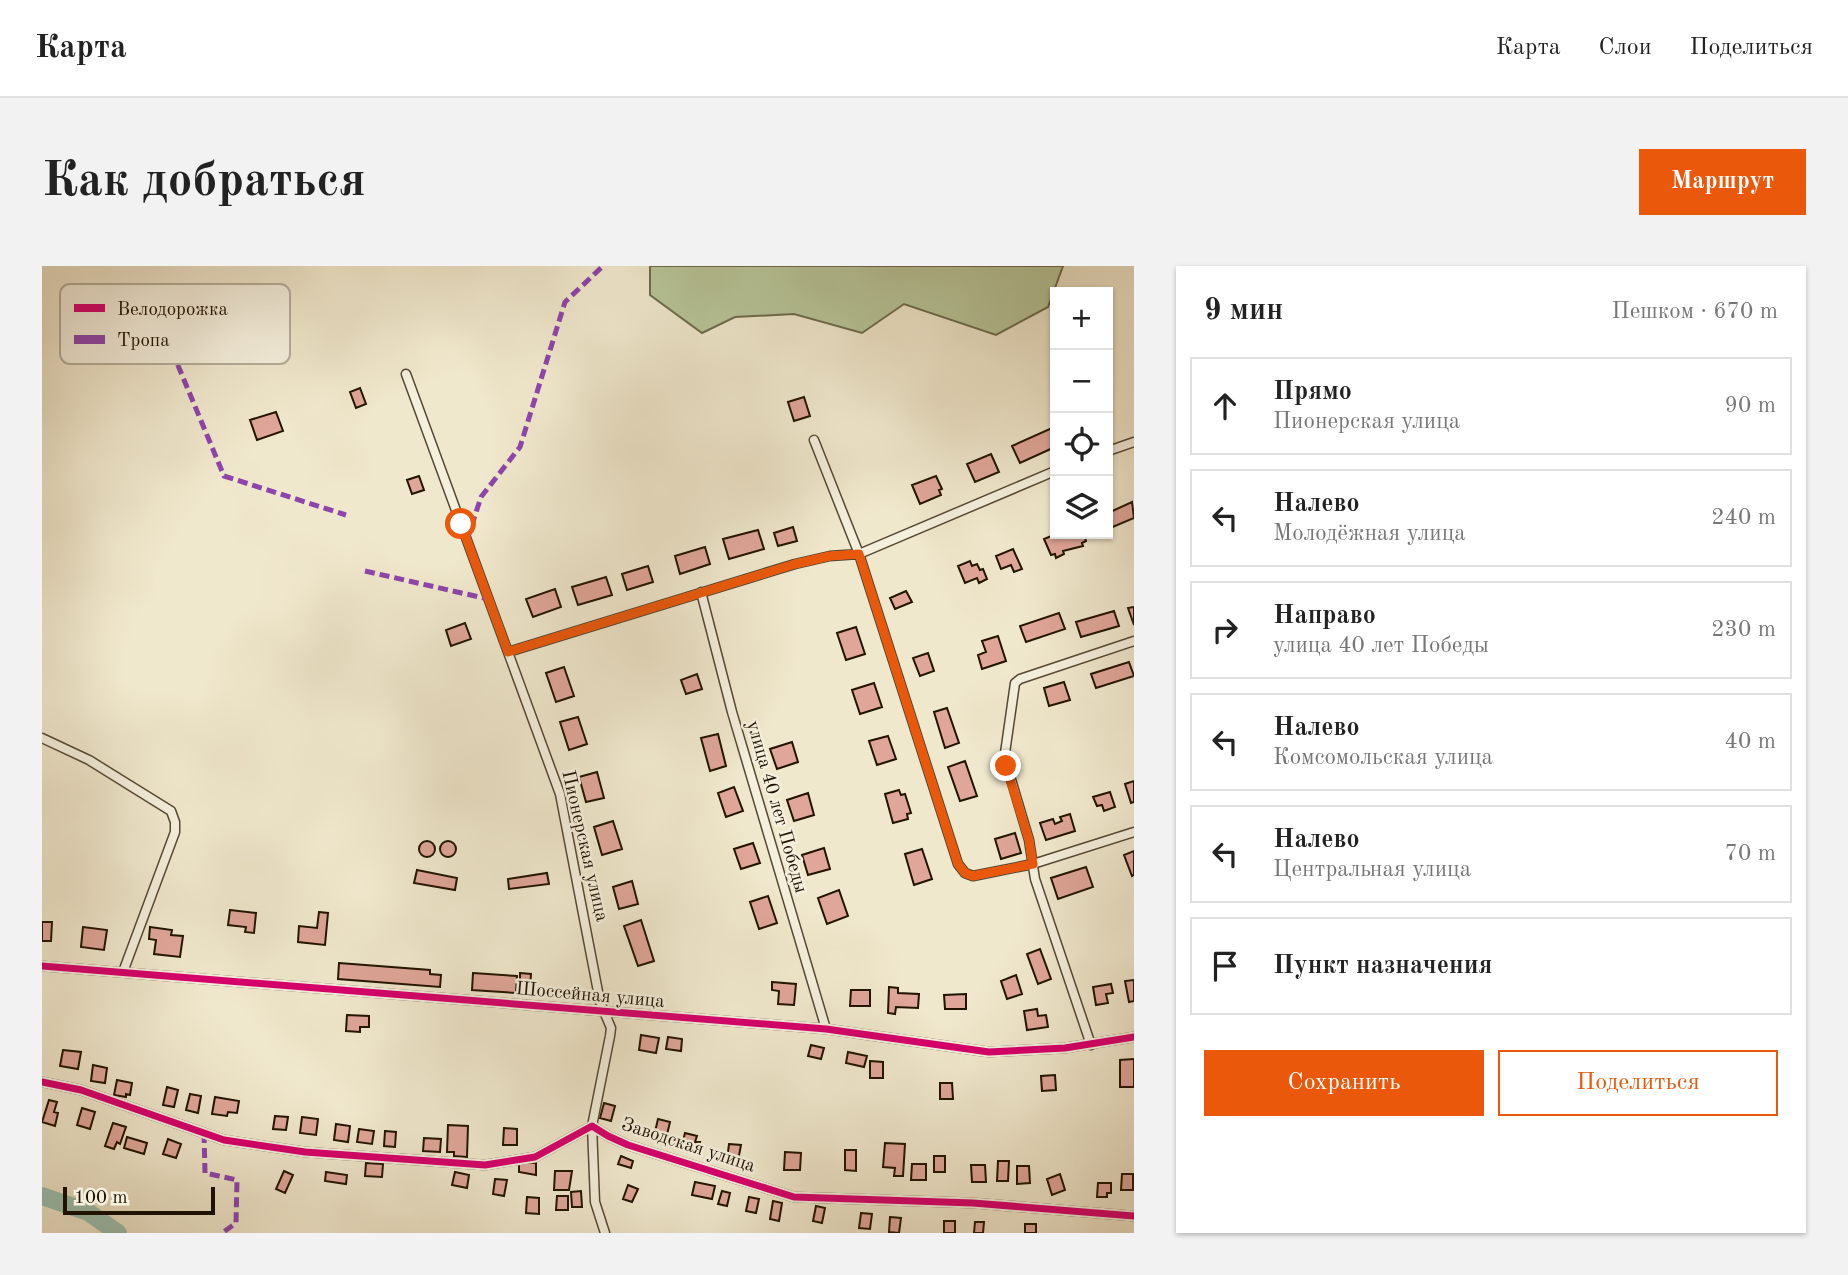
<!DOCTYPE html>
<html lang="ru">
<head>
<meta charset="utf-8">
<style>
  :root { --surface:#fff; --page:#f2f2f2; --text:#222; --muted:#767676; --line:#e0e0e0; --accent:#ea580c }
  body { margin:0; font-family:"Old Standard TT",serif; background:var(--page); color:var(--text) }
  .controls { position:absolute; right:21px; top:21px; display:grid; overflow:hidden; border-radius:0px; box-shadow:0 2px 5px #0004 }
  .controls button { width:63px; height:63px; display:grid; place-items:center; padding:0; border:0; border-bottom:2px solid var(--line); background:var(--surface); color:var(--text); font:35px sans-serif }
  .scale { position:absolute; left:21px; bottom:18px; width:152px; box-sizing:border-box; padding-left:7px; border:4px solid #211300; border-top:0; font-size:19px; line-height:24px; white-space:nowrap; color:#211300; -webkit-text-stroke:5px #f5f0de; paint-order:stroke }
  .stop { position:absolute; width:21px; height:21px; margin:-16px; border:5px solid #ea580c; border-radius:50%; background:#fff }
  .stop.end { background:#ea580c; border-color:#fff; box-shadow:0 2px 7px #0008 }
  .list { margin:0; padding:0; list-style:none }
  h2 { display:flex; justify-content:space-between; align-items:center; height:91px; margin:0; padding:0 28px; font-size:30px }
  h2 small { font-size:23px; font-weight:400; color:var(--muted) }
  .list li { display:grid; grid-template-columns:46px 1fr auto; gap:21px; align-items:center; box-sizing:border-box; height:98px; margin:0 14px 14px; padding:0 14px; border:2px solid var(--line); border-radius:0px }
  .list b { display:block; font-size:26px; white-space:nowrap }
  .list p { margin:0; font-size:23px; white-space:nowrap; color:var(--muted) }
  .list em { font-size:23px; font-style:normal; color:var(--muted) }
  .actions { display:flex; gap:14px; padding:21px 28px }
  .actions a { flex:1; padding:16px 0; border:2px solid var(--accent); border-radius:0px; text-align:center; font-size:24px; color:var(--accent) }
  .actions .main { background:var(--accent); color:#fff }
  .icon { flex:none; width:38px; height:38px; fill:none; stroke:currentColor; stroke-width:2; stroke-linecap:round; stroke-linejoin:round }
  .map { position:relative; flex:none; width:1092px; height:967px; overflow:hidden; border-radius:0px }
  header { display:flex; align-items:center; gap:42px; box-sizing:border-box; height:98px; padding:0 35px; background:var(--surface); border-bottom:2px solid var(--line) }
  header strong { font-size:33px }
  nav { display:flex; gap:38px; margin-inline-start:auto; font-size:24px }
  .intro { display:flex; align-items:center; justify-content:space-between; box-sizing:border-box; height:168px; padding:0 42px }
  h1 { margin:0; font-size:49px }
  .button { padding:18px 32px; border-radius:0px; background:var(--accent); color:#fff; font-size:24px; font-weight:700 }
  main { display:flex; gap:42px; padding:0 42px }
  aside { flex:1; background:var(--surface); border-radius:0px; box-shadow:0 2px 5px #0004 }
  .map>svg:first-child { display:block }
</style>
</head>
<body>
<header>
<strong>Карта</strong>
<nav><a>Карта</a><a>Слои</a><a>Поделиться</a></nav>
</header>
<div class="intro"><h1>Как добраться</h1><a class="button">Маршрут</a></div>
<main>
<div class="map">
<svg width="1092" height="967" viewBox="0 0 1092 967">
  <rect width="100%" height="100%" fill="#f0e8cd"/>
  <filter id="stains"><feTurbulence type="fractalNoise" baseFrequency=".00286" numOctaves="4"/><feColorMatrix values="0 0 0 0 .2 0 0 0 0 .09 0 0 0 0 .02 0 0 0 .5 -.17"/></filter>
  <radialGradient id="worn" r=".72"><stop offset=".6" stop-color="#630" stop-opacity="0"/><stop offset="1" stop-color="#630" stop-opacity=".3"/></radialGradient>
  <path fill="#b7c69a" stroke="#6c6c4d" stroke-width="2" d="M608 0H1021L1006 41 954 69 862 38 820 67 752 48 693 51 660 67 608 29Z"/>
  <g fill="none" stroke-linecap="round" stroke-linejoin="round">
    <path stroke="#9bc1b1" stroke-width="18" d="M0 930 46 946 76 967"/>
  </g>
  <path fill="#e0a699" stroke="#211300" stroke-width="2" d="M318 122 324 138 314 142 308 126Z
    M762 131 768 150 752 155 746 136Z
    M234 146 241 165 215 174 208 154Z
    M1010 162 1013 168V181L978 197 970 180Z
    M949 188 957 206 933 216 925 198Z
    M377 210 382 224 370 228 365 214Z
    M894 210 900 223 897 224 899 229 878 238 870 219Z
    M1090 236 1092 252 1066 263V247Z
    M751 261 755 275 736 280 732 267Z
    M716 264 722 283 687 293 681 273Z
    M1014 268H1042L1044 275 1040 277 1041 280 1021 285 1022 288 1014 292 1013 288 1009 289 1002 273Z
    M663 281 668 298 638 308 633 290Z
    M971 283 980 303 972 306 969 299 959 303 954 290Z
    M928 295 930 300 935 298 938 304 941 303 945 313 937 317 935 312 923 317 916 300Z
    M606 300 611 316 585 324 580 308Z
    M564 311 570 329 536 339 530 321Z
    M513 323 519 341 491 351 484 333Z
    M864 325 870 336 853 343 848 332Z
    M1092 341V359L1086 342Z
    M1072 345 1077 360 1039 371 1034 356Z
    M1017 347 1023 363 984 376 978 360Z
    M423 357 429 373 409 380 404 364Z
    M814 361 823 388 804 394 795 367Z
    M956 370 964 395 940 403 936 389 944 386 940 375Z
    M886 387 892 405 878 410 871 392Z
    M1087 396 1092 410 1054 422 1049 408Z
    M522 401 532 430 514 436 504 407Z
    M655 408 660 423 644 428 639 414Z
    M1022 416 1028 434 1007 440 1002 422Z
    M832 417 840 441 818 448 810 424Z
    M905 442 917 477 903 482 892 446Z
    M536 451 545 478 527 484 518 456Z
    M676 468 684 500 668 505 659 472Z
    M846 470 854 493 835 499 827 475Z
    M750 476 756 496 735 503 728 483Z
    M923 495 935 530 918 535 906 501Z
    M555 506 562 532 544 536 537 511Z
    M1092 515V536L1089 537 1083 518Z
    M692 521 701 545 684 551 676 527Z
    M857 524 859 529 863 528 869 547 865 548 866 553 851 557 843 528Z
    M1068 526 1073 541 1062 545 1060 539 1055 540 1051 531Z
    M766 527 772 549 752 555 745 534Z
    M1028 548 1033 565 1004 574 998 557 1011 553 1013 558 1020 555 1018 551Z
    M571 555 580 583 560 589 552 561Z
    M973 567 979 587 959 593 953 573Z
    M377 583a8 8 0 1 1 16 0a8 8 0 1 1-16 0Z
    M398 583a8 8 0 1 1 16 0a8 8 0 1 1-16 0Z
    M711 577 718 597 699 603 692 583Z
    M782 582 788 603 766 609 760 589Z
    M880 583 890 613 872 619 863 588Z
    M1092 585V609L1090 610 1082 589Z
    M1044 601 1051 621 1016 633 1009 612Z
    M375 604 415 612 413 624 372 617Z
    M505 607 507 618 467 623 466 613Z
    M590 615 596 638 577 643 571 621Z
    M797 624 806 650 785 658 776 632Z
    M726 630 735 657 717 663 708 636Z
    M188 644 214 647 212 667 203 666 204 661 186 659Z
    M277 646 286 647 283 679 256 676 257 660 275 662Z
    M599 654 612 695 596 700 582 660Z
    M0 656H10L9 675H0Z
    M41 661 65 664 62 684 39 681Z
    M108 661 130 664 129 669 141 670 138 691 112 688 114 674 107 673Z
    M998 683 1009 713 996 718 985 688Z
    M297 697 388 704V708L399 709 398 721 296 713Z
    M431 707 475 710 474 727 430 724Z
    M478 707 489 708 488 722 478 721Z
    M974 709 980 728 965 733 959 715Z
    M1092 714V735L1087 736 1083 715Z
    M730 716 754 718 752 739 736 738 737 725 730 724Z
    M1069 718 1071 727 1064 728 1066 737 1054 739 1051 721Z
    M847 721 856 722V727L877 728 876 742 854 741 853 748 846 747Z
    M809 724H828V740H808Z
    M924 728V743H903L902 729Z
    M995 743 996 750 1004 749 1006 761 985 764 982 745Z
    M305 749 327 750V761H318V766L304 765Z
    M599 769 617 772 614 787 597 784Z
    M626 771 640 773 639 785 624 783Z
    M769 779 782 782 779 793 766 790Z
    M21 784 39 786 36 803 18 800Z
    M806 786 825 790 822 801 804 797Z
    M1092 793V821H1078V794Z
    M828 795 841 796V812H828Z
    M51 799 65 802 63 817 49 815Z
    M1013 809 1014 824 1000 825 999 810Z
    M75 814 90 817 88 829 84 828V831L72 829Z
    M898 817H910L911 833H898Z
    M125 821 136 824 132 841 121 839Z
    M148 828 159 830 156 847 144 844Z
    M173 831 197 835 195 847 186 846 185 850 170 848Z
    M7 834 15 836 12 846 16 847 13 860 0 856Z
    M562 837 573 840 569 855 558 852Z
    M40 842 53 846 48 863 35 859Z
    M233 850 246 851 244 864 231 863Z
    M260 851 276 853 274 869 258 867Z
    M616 853 628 856 624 873 612 870Z
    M71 857 84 861 78 878 75 876 72 883 63 880Z
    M294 858 308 860 306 876 292 874Z
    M406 859 426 860 425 891 412 890V886H405Z
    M462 862 475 863V879H461Z
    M317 863 332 865 330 878 315 876Z
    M343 865 354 866 353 881 342 880Z
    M643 867 655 870 653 876H658L655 887 639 883Z
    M85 871 105 877 102 888 82 882Z
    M382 872 399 873 398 886 381 885Z
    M126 873 139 878 134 892 121 888Z
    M843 877 863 878 861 910H852L853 902 841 901Z
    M687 878 699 879 696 895 685 894Z
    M803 884H814V905L803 904Z
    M743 886 759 887 758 904H742Z
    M579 890 591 895 589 902 576 898Z
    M892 890H903V906H892Z
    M956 895H967L966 915H955Z
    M477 896 494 897V909L477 906Z
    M324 897 341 898 340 911 323 910Z
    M870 898H884V914H869Z
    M929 899H943L944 916H930Z
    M975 900H987L988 917 975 918Z
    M242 905 251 909 243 927 234 923Z
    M513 905H530L527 924H512Z
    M284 906 305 909 304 918 283 915Z
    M413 906 427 909 425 922 410 919Z
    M1018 908 1023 924 1010 929 1005 913Z
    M1080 908H1091V924H1079Z
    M453 913 465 914 462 930 451 928Z
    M653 916 673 920 670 933 650 929Z
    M1056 917H1069V927H1065V931H1055Z
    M586 919 596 923 590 936 581 933Z
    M539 925 540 941H530L529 926Z
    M680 925 688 927 685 940 676 938Z
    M515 930H526V944H514Z
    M485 931 497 932V948L484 947Z
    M707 931 717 933 714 947 704 945Z
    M731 935 740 937 737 955 728 953Z
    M774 940 783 942 780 957 771 955Z
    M819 947 830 948 828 963 817 962Z
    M848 951 859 952 857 967 847 966Z
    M902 955H913V967H902Z
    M933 956H942L941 967H932Z
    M983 958H994V967H983Z"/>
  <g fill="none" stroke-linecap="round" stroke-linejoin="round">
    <g stroke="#554833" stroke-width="11">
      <path id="minor" d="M364 108 518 528 558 736 569 762 568 770 550 860 553 936 563 967
        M772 174 817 288 916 598 923 607 931 610 991 598 1092 566
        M1066 185 1092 176
        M659 326 690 446 784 763
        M466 386 753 298 788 290 817 288 1013 205
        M0 472 47 494 129 545 133 556V566L81 706
        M0 700 784 763 947 786 1023 782 1092 771
        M1049 779 993 613 987 574 965 500 963 487 973 417 978 413 1092 375
        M0 816 39 824 182 874 263 886 443 899 493 891 550 860 566 870 586 879 752 931 931 937 1092 950"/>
    </g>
    <use href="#minor" stroke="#f5f0de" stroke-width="8"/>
    <path stroke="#8e44ad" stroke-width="5" stroke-dasharray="10 5" stroke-linecap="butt" d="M130 85 182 210 304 249
      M425 274 439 231 478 181 523 36 561 0
      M323 305 446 333
      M162 867 163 907 195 914 194 957 180 967"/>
    <g stroke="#f5f0de" stroke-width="11">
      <path id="cycleway" d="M0 700 784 763 947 786 1023 782 1092 771
        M0 816 39 824 182 874 263 886 443 899 493 891 550 860 566 870 586 879 752 931 931 937 1092 950"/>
    </g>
    <use href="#cycleway" stroke="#d6006c" stroke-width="7"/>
  </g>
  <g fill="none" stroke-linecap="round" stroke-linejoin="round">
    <path stroke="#ea580c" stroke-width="9" d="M419 258 466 386 753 298 788 290 817 288 916 598 923 607 931 610 991 598 987 574 964 500"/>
  </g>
  <g text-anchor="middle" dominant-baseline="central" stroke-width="5" stroke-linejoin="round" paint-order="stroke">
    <g font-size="19" fill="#211300" stroke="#f5f0de">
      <text transform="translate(734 541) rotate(74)">улица 40 лет Победы</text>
      <text transform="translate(542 580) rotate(77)">Пионерская улица</text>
      <text transform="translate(548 730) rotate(5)">Шоссейная улица</text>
      <text transform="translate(646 880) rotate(18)">Заводская улица</text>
    </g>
  </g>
  <rect x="18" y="18" width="230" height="80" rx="10" fill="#f5f0de" stroke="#b5ae9b" stroke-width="2"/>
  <rect x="32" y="38" width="31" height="8" fill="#d6006c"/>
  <rect x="32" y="69" width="31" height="9" fill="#8e44ad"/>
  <g font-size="19" fill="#211300">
    <text x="75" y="49">Велодорожка</text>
    <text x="75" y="80">Тропа</text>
  </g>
  <rect width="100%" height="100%" filter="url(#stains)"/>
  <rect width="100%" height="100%" fill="url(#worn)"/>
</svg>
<div class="controls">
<button>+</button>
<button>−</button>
<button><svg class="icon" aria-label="locate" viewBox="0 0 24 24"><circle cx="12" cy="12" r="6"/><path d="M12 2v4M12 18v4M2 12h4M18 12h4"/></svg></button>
<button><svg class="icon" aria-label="layers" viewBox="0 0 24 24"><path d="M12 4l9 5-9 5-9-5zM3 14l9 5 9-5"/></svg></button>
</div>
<div class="scale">100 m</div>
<div class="stop" style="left:419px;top:258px"></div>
<div class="stop end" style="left:964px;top:500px"></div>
</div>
<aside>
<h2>9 мин<small>Пешком · 670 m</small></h2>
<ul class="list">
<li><svg class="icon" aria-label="ahead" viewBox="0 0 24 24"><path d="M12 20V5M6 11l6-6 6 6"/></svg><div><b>Прямо</b><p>Пионерская улица</p></div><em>90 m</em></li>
<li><svg class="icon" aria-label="left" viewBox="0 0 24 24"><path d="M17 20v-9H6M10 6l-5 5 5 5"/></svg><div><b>Налево</b><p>Молодёжная улица</p></div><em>240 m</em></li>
<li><svg class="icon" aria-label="right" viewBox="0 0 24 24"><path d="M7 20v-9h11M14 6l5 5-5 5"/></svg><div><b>Направо</b><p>улица 40 лет Победы</p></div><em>230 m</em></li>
<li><svg class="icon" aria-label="left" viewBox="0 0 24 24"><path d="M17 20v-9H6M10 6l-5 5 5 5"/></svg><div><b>Налево</b><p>Комсомольская улица</p></div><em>40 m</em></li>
<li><svg class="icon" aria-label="left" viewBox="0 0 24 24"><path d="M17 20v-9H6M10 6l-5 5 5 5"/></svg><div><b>Налево</b><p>Центральная улица</p></div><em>70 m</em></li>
<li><svg class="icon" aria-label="arrive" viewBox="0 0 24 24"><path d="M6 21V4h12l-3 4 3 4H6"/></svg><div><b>Пункт назначения</b></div></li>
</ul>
<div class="actions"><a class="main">Сохранить</a><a>Поделиться</a></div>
</aside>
</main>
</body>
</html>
